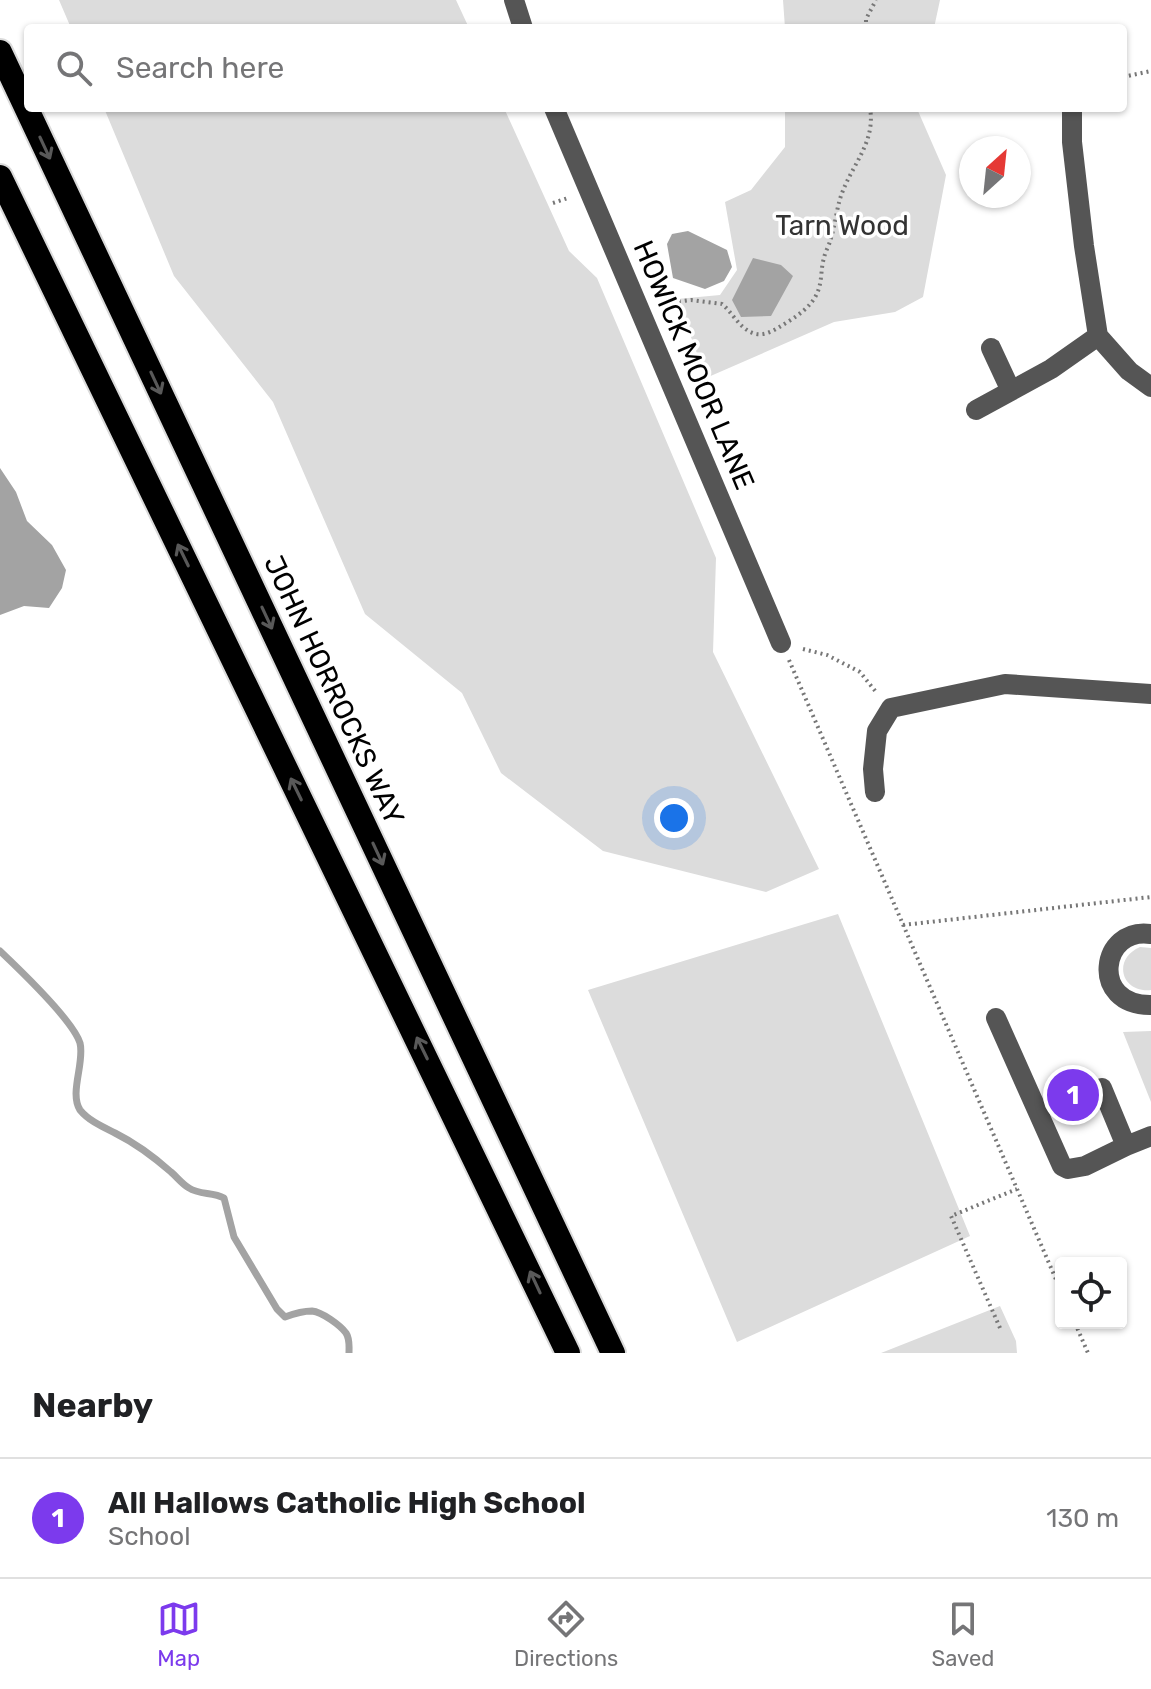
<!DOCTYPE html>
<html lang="en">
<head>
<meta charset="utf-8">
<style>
  :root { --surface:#fff; --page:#f6f6f6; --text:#202124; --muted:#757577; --line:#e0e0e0; --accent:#7c3aed }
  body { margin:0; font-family:Rubik,sans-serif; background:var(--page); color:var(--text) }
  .controls { position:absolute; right:24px; bottom:24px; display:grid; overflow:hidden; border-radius:8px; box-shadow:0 2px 6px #0004 }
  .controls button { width:72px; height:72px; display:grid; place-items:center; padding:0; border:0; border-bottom:2px solid var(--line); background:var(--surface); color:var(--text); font:40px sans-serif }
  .compass { position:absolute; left:959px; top:136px; width:72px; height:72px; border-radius:50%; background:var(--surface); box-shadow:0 2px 6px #0004; rotate:27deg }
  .you { position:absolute; left:674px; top:818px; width:28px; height:28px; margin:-20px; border:6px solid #fff; border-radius:50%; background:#1a73e8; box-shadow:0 0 0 12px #1a73e833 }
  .badge { display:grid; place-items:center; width:52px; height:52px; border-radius:50%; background:var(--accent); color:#fff; font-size:26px; font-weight:700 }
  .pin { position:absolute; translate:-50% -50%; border:4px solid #fff; box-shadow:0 2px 8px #0006 }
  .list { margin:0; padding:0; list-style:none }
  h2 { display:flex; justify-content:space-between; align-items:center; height:104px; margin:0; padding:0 32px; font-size:34px }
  h2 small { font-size:26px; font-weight:400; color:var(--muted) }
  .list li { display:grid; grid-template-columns:52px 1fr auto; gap:24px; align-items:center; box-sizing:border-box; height:120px; padding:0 32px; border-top:2px solid var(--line) }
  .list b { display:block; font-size:30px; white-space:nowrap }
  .list p { margin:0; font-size:26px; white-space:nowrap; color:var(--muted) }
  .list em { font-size:26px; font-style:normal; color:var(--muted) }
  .icon { flex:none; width:44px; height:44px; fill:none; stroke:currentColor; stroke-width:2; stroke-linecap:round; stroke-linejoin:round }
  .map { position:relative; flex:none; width:1151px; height:1353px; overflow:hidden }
  .search { position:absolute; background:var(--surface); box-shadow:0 2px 6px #0004; left:24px; right:24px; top:24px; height:88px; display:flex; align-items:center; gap:20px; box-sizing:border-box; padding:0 28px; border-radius:8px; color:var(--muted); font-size:30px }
  .sheet { height:224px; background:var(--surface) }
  nav { display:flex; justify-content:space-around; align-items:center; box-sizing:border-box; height:112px; border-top:2px solid var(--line); background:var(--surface); font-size:22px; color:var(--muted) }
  nav a { display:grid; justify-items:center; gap:4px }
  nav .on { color:var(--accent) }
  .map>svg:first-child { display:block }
</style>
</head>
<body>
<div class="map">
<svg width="1151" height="1353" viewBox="0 0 1151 1353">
  <rect width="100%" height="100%" fill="#fff"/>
  <path fill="#dcdcdc" d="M59 0H456L469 28H71Z
    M783 0H940L934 28H785Z
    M104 108H504L569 251 597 278 716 558 713 652 819 869 766 892 603 851 501 773 462 693 365 614 273 402 174 276Z
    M785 108H918V111L946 175 923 297 895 312 834 322 706 378 677 299 720 295 737 270 725 202 751 190 785 147Z
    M838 914 970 1236 737 1342 588 990Z
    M1140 947 1151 948V990C1121 993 1112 959 1140 947Z
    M1151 1031V1102L1123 1032Z
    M1000 1306 1016 1341 1017 1353H881Z"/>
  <path fill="#a3a3a3" d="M688 231 727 250 732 267 724 281 705 289 673 278 667 244 672 234Z
    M753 258 781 265 793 276 771 316 741 317 732 300Z
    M0 468 16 492 27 521 52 545 66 570 62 588 49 608 24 606 0 615Z"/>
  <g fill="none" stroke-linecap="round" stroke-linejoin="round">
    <path stroke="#a3a3a3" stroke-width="7" d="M0 951C19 969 73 1021 80 1043 85 1062 69 1093 80 1110 89 1121 103 1127 115 1133 135 1143 154 1157 171 1172 177 1177 182 1184 189 1188 199 1195 213 1192 224 1198L234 1237 277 1309 285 1317C293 1314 303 1311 312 1311 322 1312 340 1325 346 1333 350 1339 349 1346 349 1353"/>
    <g stroke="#dbdbdb" stroke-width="28">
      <path id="highway" d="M0 52 613 1353
        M0 177 568 1353"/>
    </g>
    <path stroke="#777" stroke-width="4" stroke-dasharray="2 4" stroke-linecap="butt" d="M866 28V19L876 0
      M1123 77 1151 71
      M553 203 568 198
      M661 304 691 300 722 304C733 313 739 328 753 333 763 337 773 331 781 326 796 317 814 306 819 288 822 278 821 267 824 258 825 252 829 246 830 241 835 227 836 212 840 199 850 166 876 144 870 108
      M803 649 827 655 860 672 876 692
      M789 660 1061 1291
      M903 925 1151 897
      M1075 1323 1088 1353
      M1000 1328 951 1216 1017 1189"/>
    <path stroke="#555" stroke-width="20" d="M514 0 523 28
      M554 108 781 643
      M1072 108V142L1084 246 1098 336 1129 371 1151 387
      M991 348 1011 391
      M976 410 1051 369 1098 336
      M875 792 873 769 877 731 891 708 1005 684 1151 694
      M1151 934C1100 926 1089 1006 1151 1005
      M996 1018 1062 1166 1068 1169 1085 1166 1126 1146 1151 1136
      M1102 1088 1126 1146"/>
    <use href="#highway" stroke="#000" stroke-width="24"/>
  </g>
  <defs><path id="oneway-shaft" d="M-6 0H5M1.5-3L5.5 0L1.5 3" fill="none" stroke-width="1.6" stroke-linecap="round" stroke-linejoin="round" transform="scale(2)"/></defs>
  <g stroke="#595959">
    <use href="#oneway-shaft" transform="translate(45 148) rotate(65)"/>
    <use href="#oneway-shaft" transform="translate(156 383) rotate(65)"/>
    <use href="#oneway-shaft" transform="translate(183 555) rotate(-116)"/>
    <use href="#oneway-shaft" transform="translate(267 618) rotate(65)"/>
    <use href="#oneway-shaft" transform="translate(296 789) rotate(-116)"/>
    <use href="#oneway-shaft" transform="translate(378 854) rotate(65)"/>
    <use href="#oneway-shaft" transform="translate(422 1048) rotate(-116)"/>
    <use href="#oneway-shaft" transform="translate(535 1282) rotate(-115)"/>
  </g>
  <g text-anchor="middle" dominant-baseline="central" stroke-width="7" stroke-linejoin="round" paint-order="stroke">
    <g font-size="28" fill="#333" stroke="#fff">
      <text x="842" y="225">Tarn Wood</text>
    </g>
    <g font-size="28" fill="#000" stroke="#fff">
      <text transform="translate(694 365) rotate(67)">HOWICK MOOR LANE</text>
      <text transform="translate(334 690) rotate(65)">JOHN HORROCKS WAY</text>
    </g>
  </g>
</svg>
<div class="controls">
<button><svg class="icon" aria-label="locate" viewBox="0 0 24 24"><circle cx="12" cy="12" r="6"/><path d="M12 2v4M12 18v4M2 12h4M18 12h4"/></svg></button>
</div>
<svg class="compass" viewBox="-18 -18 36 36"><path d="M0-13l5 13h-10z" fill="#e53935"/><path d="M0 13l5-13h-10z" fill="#757577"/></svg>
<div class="you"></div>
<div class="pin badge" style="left:1073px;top:1095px">1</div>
<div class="search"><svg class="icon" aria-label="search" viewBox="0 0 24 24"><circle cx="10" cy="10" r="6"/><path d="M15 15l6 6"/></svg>Search here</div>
</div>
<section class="sheet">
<h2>Nearby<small></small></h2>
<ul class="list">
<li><span class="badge">1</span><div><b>All Hallows Catholic High School</b><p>School</p></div><em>130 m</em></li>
</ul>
</section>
<nav>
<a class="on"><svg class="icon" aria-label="map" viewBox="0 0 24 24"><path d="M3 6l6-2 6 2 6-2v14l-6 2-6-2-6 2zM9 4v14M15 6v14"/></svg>Map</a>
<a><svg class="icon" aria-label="directions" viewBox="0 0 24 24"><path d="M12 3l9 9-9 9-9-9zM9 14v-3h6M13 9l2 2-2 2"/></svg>Directions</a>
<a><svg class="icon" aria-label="saved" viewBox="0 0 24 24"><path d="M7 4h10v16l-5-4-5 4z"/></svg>Saved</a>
</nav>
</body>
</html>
